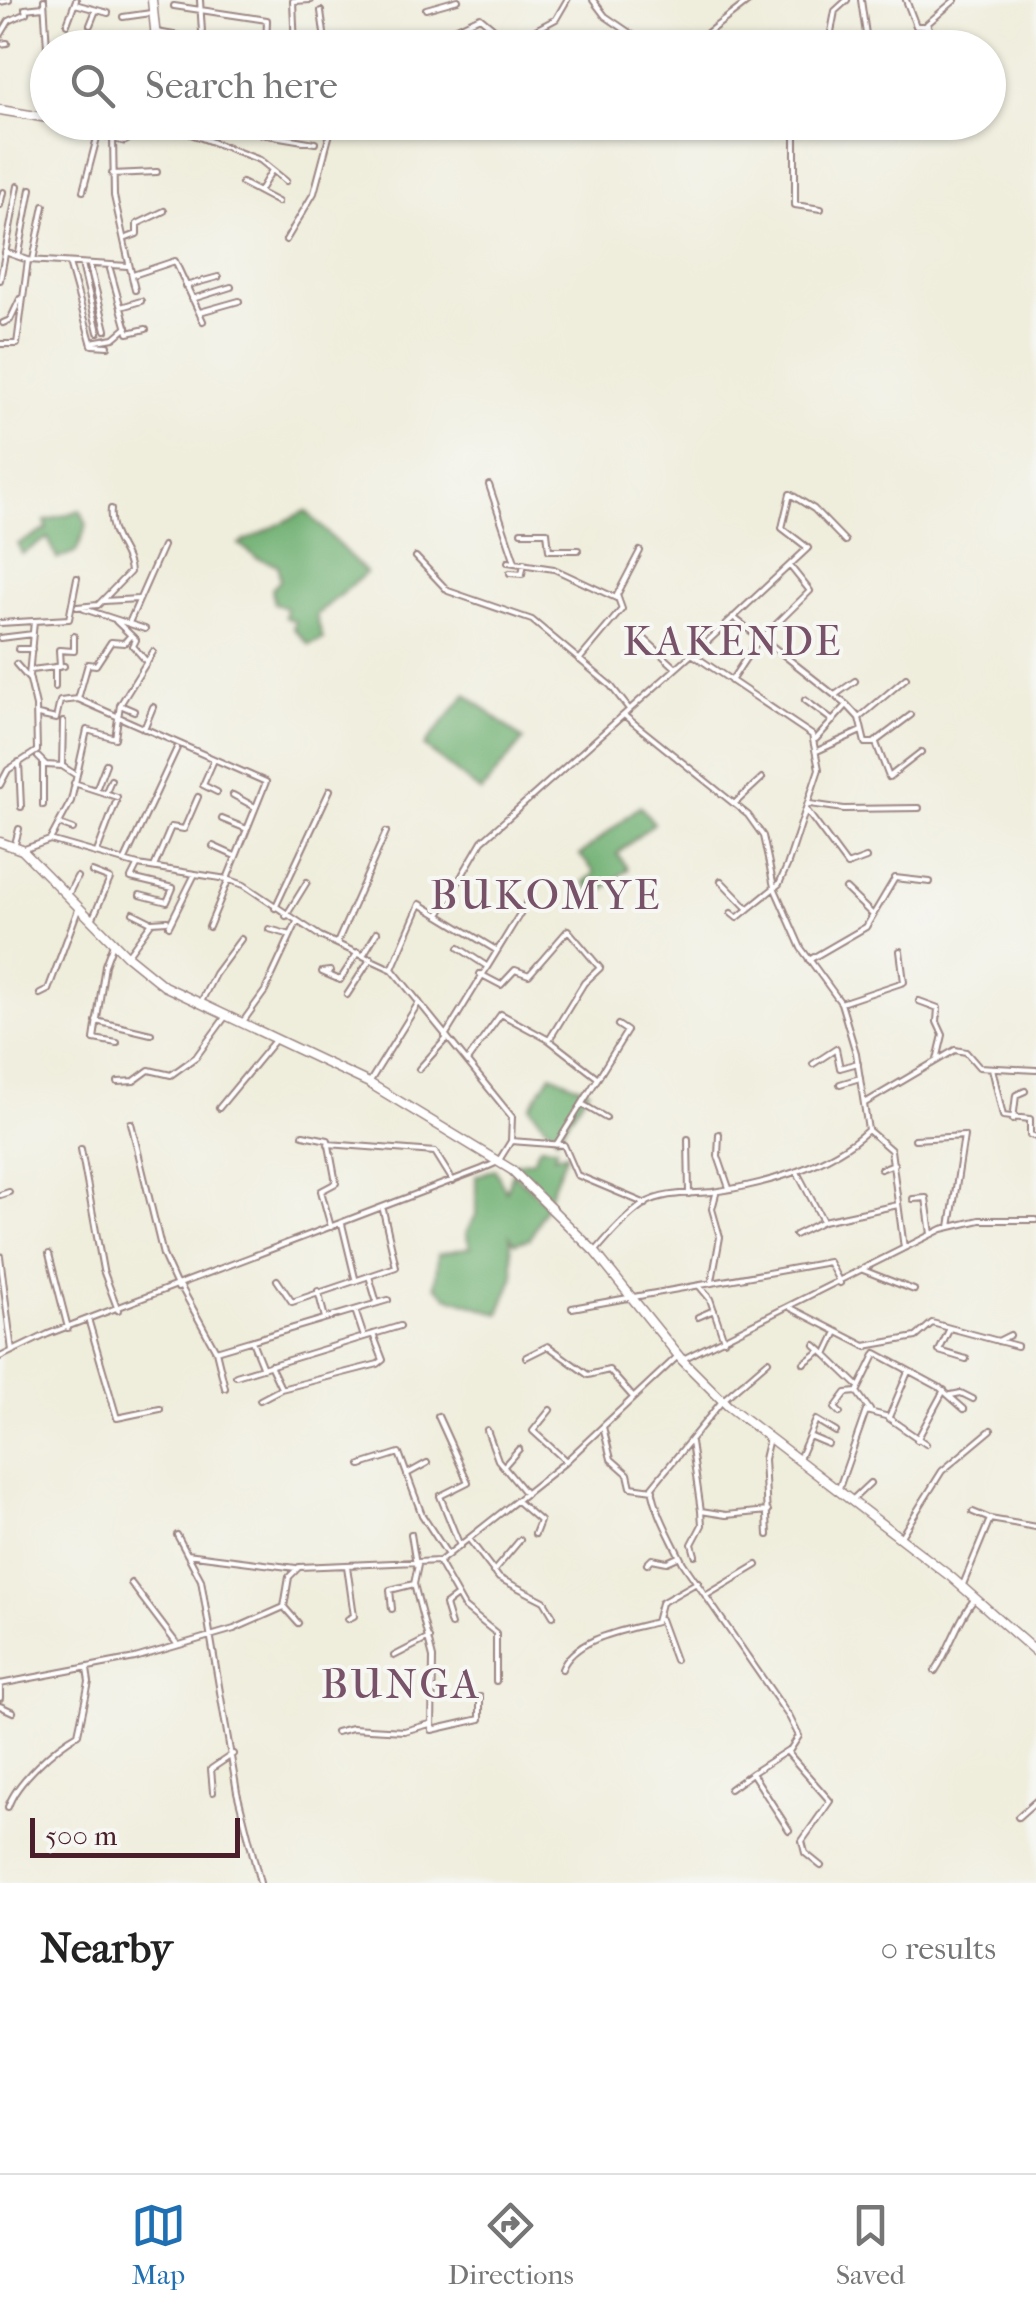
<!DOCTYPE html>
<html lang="en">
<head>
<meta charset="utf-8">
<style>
  :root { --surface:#fff; --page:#f2f2f2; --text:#222; --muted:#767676; --line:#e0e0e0; --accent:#1f6fb2 }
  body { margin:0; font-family:"IM FELL French Canon",serif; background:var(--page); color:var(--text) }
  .scale { position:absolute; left:30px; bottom:25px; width:210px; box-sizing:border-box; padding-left:10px; border:5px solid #4a1f2b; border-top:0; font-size:28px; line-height:35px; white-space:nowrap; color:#4a1f2b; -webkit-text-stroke:8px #f6f6f2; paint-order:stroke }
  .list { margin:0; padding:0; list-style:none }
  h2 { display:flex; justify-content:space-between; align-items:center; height:130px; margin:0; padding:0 40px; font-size:42px }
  h2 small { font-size:32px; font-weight:400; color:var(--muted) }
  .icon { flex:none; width:55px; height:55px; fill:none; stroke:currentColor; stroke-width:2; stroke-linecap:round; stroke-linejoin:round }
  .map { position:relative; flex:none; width:1036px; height:1883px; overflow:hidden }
  .search { position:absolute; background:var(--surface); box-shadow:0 2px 8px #0004; left:30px; right:30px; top:30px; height:110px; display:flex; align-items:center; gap:25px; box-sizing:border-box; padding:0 35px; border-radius:55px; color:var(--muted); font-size:38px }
  .sheet { height:290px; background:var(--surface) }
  nav { display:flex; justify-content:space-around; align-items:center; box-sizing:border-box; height:140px; border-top:2px solid var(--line); background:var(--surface); font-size:28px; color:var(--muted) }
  nav a { display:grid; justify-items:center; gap:5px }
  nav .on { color:var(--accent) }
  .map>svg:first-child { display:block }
</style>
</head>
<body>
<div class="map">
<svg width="1036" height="1883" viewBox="0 0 1036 1883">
  <rect width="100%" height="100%" fill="#f6f6f2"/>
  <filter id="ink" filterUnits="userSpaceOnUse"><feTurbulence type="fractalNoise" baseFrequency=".01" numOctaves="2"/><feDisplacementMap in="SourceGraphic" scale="20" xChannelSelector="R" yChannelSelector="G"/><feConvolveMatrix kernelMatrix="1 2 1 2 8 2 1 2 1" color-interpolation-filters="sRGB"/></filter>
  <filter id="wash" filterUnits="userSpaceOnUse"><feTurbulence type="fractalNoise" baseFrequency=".0048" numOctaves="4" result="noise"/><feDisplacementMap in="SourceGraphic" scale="40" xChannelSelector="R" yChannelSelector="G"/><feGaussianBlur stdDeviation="2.25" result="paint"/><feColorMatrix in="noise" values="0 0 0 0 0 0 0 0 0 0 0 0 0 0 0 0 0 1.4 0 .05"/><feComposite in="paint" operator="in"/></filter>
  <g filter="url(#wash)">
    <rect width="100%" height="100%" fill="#efeddb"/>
    <path fill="#6fb072" stroke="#5c684e" stroke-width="2.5" d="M80 510 87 525 76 552 57 559 48 538 22 554 18 544 47 529 45 521Z
      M306 511 366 573 316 615 323 639 309 645 293 628 295 622 285 617 286 608 274 603 272 589 280 581 278 565 257 558 239 544Z
      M466 694 523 740 481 792 424 746Z
      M640 806 654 823 617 854 628 869 595 896 584 882 595 873 580 855Z
      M551 1074 588 1090 557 1138 530 1107Z
      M540 1146 557 1147 554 1156 567 1153 548 1199 508 1165 533 1160Z
      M495 1169 506 1191 512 1173 547 1204 530 1239 515 1243 510 1236 514 1276 499 1314 446 1296 435 1286 438 1254 470 1247 466 1233 476 1215V1176Z"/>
  </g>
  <g filter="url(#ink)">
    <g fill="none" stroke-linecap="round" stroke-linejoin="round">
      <g stroke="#9c8683" stroke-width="8">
        <path id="street" d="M44 0 48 63
          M200 0 203 48
          M593 0 605 16 652 48
          M861 0 868 48
          M906 0 916 26H927
          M0 2 9 0
          M75 4 108 13
          M174 6 267 20 266 48
          M426 9 458 0
          M321 11 326 48
          M123 17 151 13
          M67 24 76 0
          M90 25 96 10
          M157 32 247 48
          M448 32 480 17 511 43 556 19 567 0
          M0 36 9 21 26 13 25 9 43 7
          M830 41 867 43
          M0 44 7 43
          M79 45 95 48
          M114 48H134
          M295 48 293 1 311 0
          M697 48 698 40 750 0
          M828 48 835 11 847 0
          M938 48 927 24 955 0
          M42 116 48 73
          M159 122 260 160 286 181
          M263 122 262 134 315 143
          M795 122V205L821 209
          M113 137 114 196 135 290
          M112 174 157 172
          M242 183 278 202
          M83 191 98 134
          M259 192 272 170
          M0 205 3 192
          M124 239 137 234V224L164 211
          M286 240 314 193 333 122
          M19 253 31 189
          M28 260 128 266
          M33 260 44 206
          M69 263 92 345 108 346
          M82 264 98 332
          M90 266 106 330
          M110 269 128 333 146 329
          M133 275 175 261 203 321
          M0 280 18 186
          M185 286 218 277
          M192 299 231 287
          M121 307 141 301
          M200 312 239 301
          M3 323 10 320 20 299
          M91 342 114 338 127 327
          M0 344H17L28 260 5 252
          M489 485 515 562
          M521 532H547L549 550H578
          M416 557 448 591 532 620 611 686 629 709
          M508 562 554 569 616 598
          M510 573 522 574 524 563
          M104 601 138 599
          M77 607 98 605 130 572C129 551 108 538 111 509
          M84 609 145 629
          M733 617 761 639
          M116 621 136 640 133 646 146 661
          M0 623 34 621
          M129 623 163 546
          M636 631 676 668
          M131 635 124 643 111 642 96 665 88 664 78 699 266 782 227 879
          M0 638 33 634
          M762 638 847 705 859 718 865 743H876L889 777 921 752
          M18 649H32
          M694 654 808 548 782 528 790 494 814 509 845 541
          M579 660 622 609 617 595 640 551
          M16 664 30 680
          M60 667 59 650 74 651V636
          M31 670 64 666
          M731 681 754 646 810 591 790 566
          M55 687V667
          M835 695 855 681
          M805 700 833 721
          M120 705 134 711
          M38 715 56 719 60 701 78 699
          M859 718 906 678
          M144 729 153 707
          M816 739 846 706
          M875 742 911 715
          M817 751 861 731
          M38 757 46 765 62 766 76 775
          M214 760 203 785 217 792
          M19 762 21 807
          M62 766 63 722
          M74 783 117 797
          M0 785 8 770 37 751 36 706 29 676 34 621 69 619 77 578
          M96 790 106 764
          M105 794 111 780
          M233 795 255 807
          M734 804 762 778
          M810 804 844 809 919 808
          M43 805V763
          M807 811 847 865 866 858
          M222 819 247 829
          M59 824 73 829
          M50 840 71 801 87 730 115 738 120 705 153 652
          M15 844 19 829
          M213 846 235 856
          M22 850 50 840 138 865 227 879 244 885 320 936 391 969
          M97 852 116 802
          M124 862 177 748
          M137 866 131 878 173 888 167 902 140 895
          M154 867 171 827 184 829 198 797
          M92 872 110 879 92 920
          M721 881 748 909
          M846 889 873 915
          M68 895 77 877
          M275 908 330 790
          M133 913 151 922
          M439 915 482 841 692 654 812 735 819 769 787 866 779 884 737 918 731 913
          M286 916 307 882
          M169 926 195 874
          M209 927 228 881
          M269 929 291 935
          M114 941 105 965 94 1039 117 1043
          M337 943 386 832
          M459 948 485 965
          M496 950 420 904 392 969 512 1117 511 1141 564 1145 577 1175 646 1204
          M364 954 377 932
          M127 956 152 922 167 921
          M809 960 866 927 895 878 930 882
          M330 971 322 972 340 980 358 952
          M40 994 48 990 79 907
          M347 995 371 958
          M919 1001 938 1008 937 1022 943 1035 937 1060
          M201 1002 215 974 241 939
          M841 1003 904 982 900 951
          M96 1021 151 1034
          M242 1023 265 991 297 922
          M445 1036 529 899
          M549 1040 598 1078 627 1031 618 1025
          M467 1061 501 1014 549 1040 584 983 600 968 568 930 529 975 515 970 501 985 480 974
          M813 1064 836 1049 840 1068 858 1063
          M992 1068 1003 1116 1030 1119V1135L1036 1137
          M419 1069 447 1038
          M118 1082 134 1081 149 1070 171 1075 196 1057 226 1016
          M369 1083 419 1002
          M840 1084 860 1078
          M865 1103 955 1050 966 1052 979 1067 1036 1070
          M582 1104 606 1118
          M219 1108 276 1039
          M1013 1120 1016 1095 1025 1091
          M131 1123 163 1255 178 1288
          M868 1130 891 1150 904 1248
          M719 1134 718 1156 729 1188
          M303 1135 328 1140 336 1183 321 1191 331 1227
          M688 1139 689 1194
          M915 1139 964 1136 950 1227
          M328 1144 435 1152 453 1181
          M556 1145 598 1078
          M81 1149 103 1270 118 1310
          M881 1169 894 1164
          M797 1172 823 1221
          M0 1195 9 1192
          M913 1199 926 1198 931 1234
          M342 1224 355 1278
          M795 1235 823 1221 898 1205
          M595 1252C609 1235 625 1217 644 1204 663 1192 691 1194 712 1192 764 1185 830 1166 868 1130L856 1053 841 1003 801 948 774 887 763 836 748 815 625 716
          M49 1254 68 1328
          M0 1256 12 1351
          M863 1270 914 1290
          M369 1276 377 1303
          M277 1280 292 1302 396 1267 383 1210
          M712 1281 720 1237 712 1209 716 1194
          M181 1287 216 1351 225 1388
          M700 1287 710 1299 724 1340
          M318 1291 325 1318
          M572 1308 829 1262 840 1283
          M791 1308 867 1347
          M355 1310 363 1334
          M698 1317 714 1310
          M89 1322 117 1418 160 1409
          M950 1328 1017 1346
          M252 1341 262 1366
          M998 1341 1010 1335
          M815 1345 826 1355 836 1334
          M865 1346 916 1337 932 1323 950 1328 939 1351 966 1359
          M216 1351 388 1300
          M826 1355 857 1385
          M0 1357 48 1334 482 1169 498 1162 511 1141
          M526 1357 548 1346 588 1375 609 1370 632 1396
          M683 1359 942 1229 980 1220H1036
          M804 1363 819 1352
          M270 1365 281 1388
          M236 1376 400 1326
          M951 1395 961 1393 973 1399
          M260 1400 281 1389 378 1364 383 1360 373 1334
          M723 1400 652 1487C655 1511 672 1540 683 1563L790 1718 799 1736 788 1753 830 1801 802 1841 805 1853 821 1866
          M723 1400 768 1361
          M550 1410 533 1431 566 1461
          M870 1410 857 1392 876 1353 939 1387 964 1409
          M840 1413 835 1408 846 1393 857 1392
          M438 1416 468 1482 440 1496 460 1546
          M887 1417 926 1444
          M603 1427 611 1459 628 1474 631 1487 653 1490
          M487 1430 498 1460 526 1494
          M809 1436 828 1444
          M917 1440 944 1390
          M691 1442 701 1511 726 1515 768 1511
          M798 1461 816 1420 836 1432
          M361 1465 399 1453 422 1515 448 1555
          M504 1466 519 1449
          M407 1474 427 1463
          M838 1491 866 1411 889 1417 908 1372
          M517 1501 540 1521 535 1534
          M851 1501 870 1483
          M973 1512 990 1519
          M411 1534 416 1565
          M177 1535 201 1580 237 1792 260 1883
          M768 1535 764 1459 769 1438
          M900 1538 942 1471 991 1430
          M469 1539 499 1578 544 1601 553 1616
          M187 1554 296 1568
          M695 1555 692 1544 702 1525 701 1511
          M439 1563 464 1607 496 1633V1681
          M647 1564 652 1559 667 1562 678 1557
          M347 1566 354 1616 348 1619
          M493 1572 520 1540
          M131 1583 177 1644
          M414 1584 433 1658 432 1730 480 1719V1697
          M962 1587 990 1519 1036 1527
          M707 1595 757 1565
          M284 1607 298 1623
          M392 1609 390 1590 414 1584 418 1565
          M660 1619 675 1660
          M451 1625 445 1605 457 1596
          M394 1656 429 1638
          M562 1669C575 1637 627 1630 656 1622L661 1603 698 1582
          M935 1671C951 1647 956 1623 973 1601
          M0 1684 135 1658 234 1629 284 1607 289 1577 299 1567 440 1561 563 1464 679 1355
          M0 1687V1698
          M0 1706 13 1712
          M336 1732 352 1728 404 1731 430 1724
          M788 1750 752 1773 789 1830
          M730 1789 752 1773
          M213 1792 211 1769 233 1754
          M8 1807C16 1782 56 1746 78 1734L89 1682 87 1669
          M1018 1817 1036 1801"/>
      </g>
      <g stroke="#9c8683" stroke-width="11">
        <path id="secondary" d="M152 0 157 48
          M0 110 48 118
          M63 122 124 140 155 122
          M0 842 22 850 127 956 164 986 369 1083 512 1170 595 1252 682 1360 728 1406 951 1577 1036 1652"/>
      </g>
      <use href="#street" stroke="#fff" stroke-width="4"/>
      <use href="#secondary" stroke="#fff" stroke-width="8"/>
    </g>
  </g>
  <g text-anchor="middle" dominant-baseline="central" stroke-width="8" stroke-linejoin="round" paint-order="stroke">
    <g font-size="42" letter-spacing="2.5" fill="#775269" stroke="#f6f6f2">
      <text x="733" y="641">KAKENDE</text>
      <text x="546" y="895">BUKOMYE</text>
      <text x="401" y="1684">BUNGA</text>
    </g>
  </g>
</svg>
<div class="scale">500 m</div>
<div class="search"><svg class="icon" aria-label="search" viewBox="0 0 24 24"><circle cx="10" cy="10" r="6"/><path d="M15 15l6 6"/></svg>Search here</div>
</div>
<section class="sheet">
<h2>Nearby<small>0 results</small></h2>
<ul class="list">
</ul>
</section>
<nav>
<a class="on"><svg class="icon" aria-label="map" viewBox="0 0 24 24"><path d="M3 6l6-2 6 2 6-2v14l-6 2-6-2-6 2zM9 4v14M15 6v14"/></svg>Map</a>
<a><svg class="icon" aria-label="directions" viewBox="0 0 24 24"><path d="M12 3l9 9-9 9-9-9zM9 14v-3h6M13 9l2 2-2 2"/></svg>Directions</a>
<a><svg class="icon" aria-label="saved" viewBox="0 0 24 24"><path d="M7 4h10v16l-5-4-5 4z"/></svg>Saved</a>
</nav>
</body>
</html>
